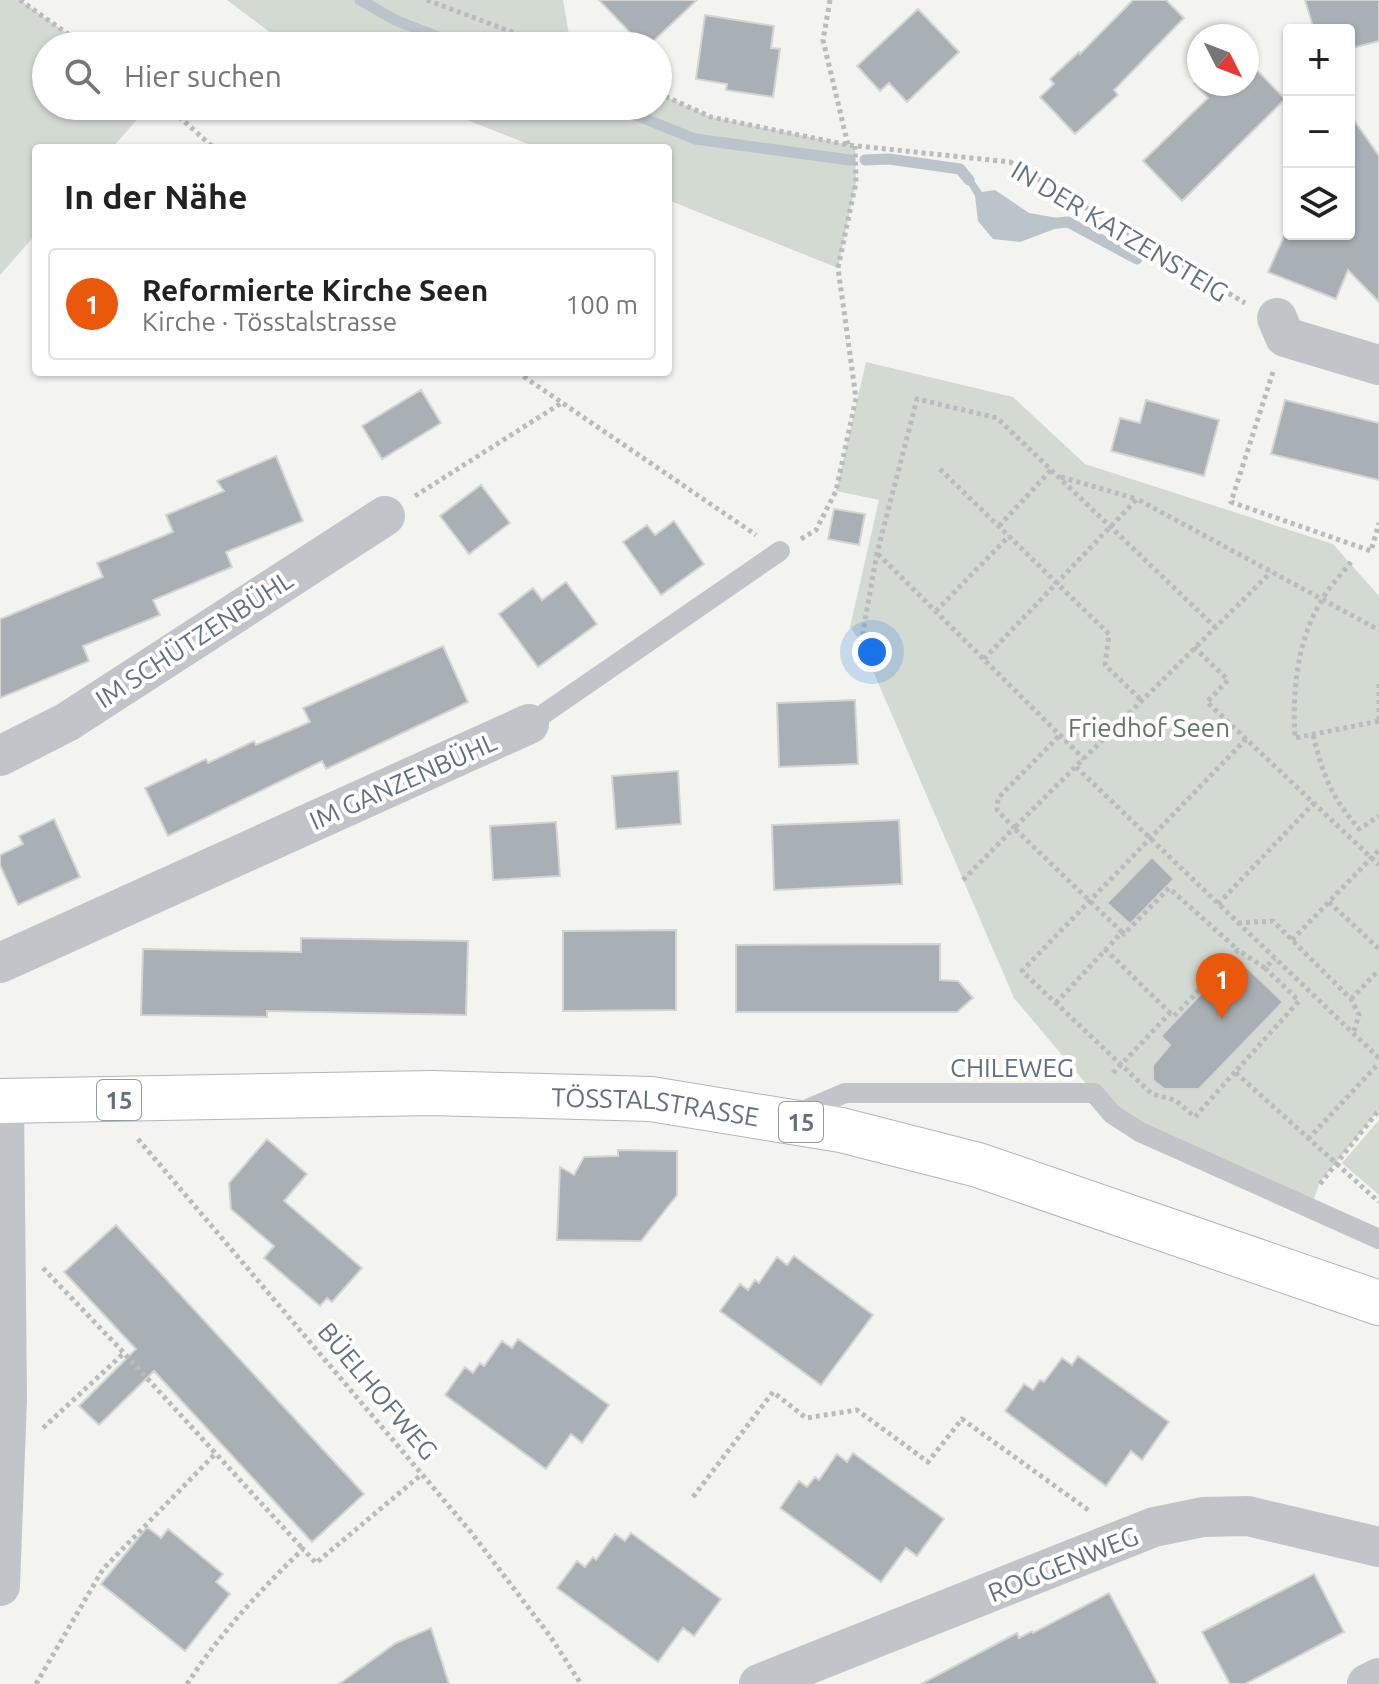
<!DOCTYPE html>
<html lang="de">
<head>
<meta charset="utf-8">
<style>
  :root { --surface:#fff; --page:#f6f6f6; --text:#222; --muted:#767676; --line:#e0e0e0; --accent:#ea580c }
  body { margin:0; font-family:Ubuntu,sans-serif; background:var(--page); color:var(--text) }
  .controls { position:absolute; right:24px; top:24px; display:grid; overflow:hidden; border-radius:8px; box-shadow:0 2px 6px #0004 }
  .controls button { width:72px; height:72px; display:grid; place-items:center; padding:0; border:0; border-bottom:2px solid var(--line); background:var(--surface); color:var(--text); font:40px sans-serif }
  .compass { position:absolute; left:1187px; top:24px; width:72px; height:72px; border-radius:50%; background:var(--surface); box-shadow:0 2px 6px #0004; rotate:132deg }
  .you { position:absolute; left:872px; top:652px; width:28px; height:28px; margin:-20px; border:6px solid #fff; border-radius:50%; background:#1a73e8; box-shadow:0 0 0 12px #1a73e833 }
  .badge { display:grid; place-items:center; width:52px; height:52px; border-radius:50%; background:var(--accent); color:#fff; font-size:26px; font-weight:700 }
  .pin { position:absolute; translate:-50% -66px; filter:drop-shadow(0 2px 4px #0008) }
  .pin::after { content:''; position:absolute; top:42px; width:28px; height:24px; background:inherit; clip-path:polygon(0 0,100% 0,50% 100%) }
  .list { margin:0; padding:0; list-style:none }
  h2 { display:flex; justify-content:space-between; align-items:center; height:104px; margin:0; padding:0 32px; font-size:34px }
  h2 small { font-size:26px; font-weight:400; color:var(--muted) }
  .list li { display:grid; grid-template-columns:52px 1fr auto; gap:24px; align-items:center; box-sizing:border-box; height:112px; margin:0 16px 16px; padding:0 16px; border:2px solid var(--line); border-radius:8px }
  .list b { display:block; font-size:30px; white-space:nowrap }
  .list p { margin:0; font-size:26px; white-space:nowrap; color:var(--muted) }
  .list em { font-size:26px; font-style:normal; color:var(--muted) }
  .icon { flex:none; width:44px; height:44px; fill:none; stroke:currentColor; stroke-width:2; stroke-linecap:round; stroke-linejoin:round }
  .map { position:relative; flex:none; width:1379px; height:1684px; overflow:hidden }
  .search { position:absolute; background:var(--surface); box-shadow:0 2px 6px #0004; left:32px; top:32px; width:640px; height:88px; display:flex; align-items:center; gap:20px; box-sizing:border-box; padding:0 28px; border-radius:44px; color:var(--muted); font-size:30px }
  .panel { position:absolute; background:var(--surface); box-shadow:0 2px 6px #0004; left:32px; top:144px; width:640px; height:232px; border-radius:8px }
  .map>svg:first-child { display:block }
</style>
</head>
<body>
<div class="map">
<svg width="1379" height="1684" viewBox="0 0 1379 1684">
  <rect width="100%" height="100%" fill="#f3f4ef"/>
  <path fill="#d3dad1" d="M0 0H20L85 46H46V106H149L112 148H36V234L0 275Z
    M227 0H563L571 46H288Z
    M658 93 711 117 855 146 856 182 838 268 668 200V148H538L432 106H658Z
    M866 362 1013 397 1085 464 1333 544 1379 596V1110L1320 1182 1311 1207 1140 1132 1094 1093 1014 998 861 643 850 627 879 500 836 491Z
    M1379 1120V1195L1342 1163Z"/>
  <path fill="#bac4ca" d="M965 168 982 192 995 190 1029 213 1069 220 1068 224 1020 242 993 239 978 221 975 196 961 172Z"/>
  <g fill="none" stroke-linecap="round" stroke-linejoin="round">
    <path stroke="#bac4ca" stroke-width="11" d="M360 0 395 20 461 46
      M613 106 695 139 850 160
      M865 160 889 159 960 169 969 180
      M1057 223 1068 222 1137 259"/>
  </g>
  <path fill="#a9b0b5" stroke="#d4d5d2" stroke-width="2" d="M599 0H697L648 46H643Z
    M1133 0H1166L1184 18 1114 90 1118 95 1075 134 1040 97 1054 84 1050 79 1079 52 1080 54Z
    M1305 0H1379V41L1349 49V30H1314Z
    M918 9 959 52 907 102 889 83 880 91 857 66Z
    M705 15 774 26 771 48 780 49 773 97 726 90 727 84 696 79Z
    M1247 60 1285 99 1182 201 1143 161 1208 98 1195 84H1247Z
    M1349 113 1379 156V302L1348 270 1336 299 1268 272 1285 234H1349Z
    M421 390 441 423 382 459 362 426Z
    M1146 400 1219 420 1204 476 1111 451 1120 418 1140 423Z
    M1285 400 1379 423V480L1271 454Z
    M276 456 303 521 226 552 232 567 153 600 160 615 83 646 89 661 0 698V619L103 577 97 563 173 532 166 515 224 491 217 481Z
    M481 485 510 523 469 554 440 516Z
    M834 509 865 514 859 545 828 539Z
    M674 521 704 564 661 595 623 542 647 525 655 535Z
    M566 582 597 624 538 667 499 614 533 588 542 600Z
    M443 646 468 702 326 769 322 761 168 836 145 788 206 759 208 763 254 741 256 745 310 722 303 708Z
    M855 700 858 764 779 767 777 703Z
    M678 771 681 824 616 829 612 776Z
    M54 819 80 877 18 905 0 865V855L23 844 19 836Z
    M899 820 902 884 774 890 772 825Z
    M556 822 560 876 493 880 490 826Z
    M1152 857 1174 879 1130 924 1107 903Z
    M676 930V1010L563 1011V931Z
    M301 938 468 941 466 1015 267 1011V1017L141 1015 143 949 301 952Z
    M940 944V980L958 981 973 998 957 1012H736V945Z
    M1236 957 1283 1002 1199 1089H1164L1153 1080V1065L1170 1045 1161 1036Z
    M267 1139 307 1174 284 1201 362 1268 332 1302 327 1298 320 1306 264 1258 274 1246 231 1209 229 1183Z
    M618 1150 677 1151V1195L641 1241 557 1240 560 1167 574 1175 584 1157 618 1156Z
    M116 1225 364 1494 312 1542 154 1371 99 1425 79 1406 136 1349 64 1272Z
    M794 1256 873 1315 821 1385 720 1311 740 1284 748 1290 755 1280 759 1283 777 1257 787 1265Z
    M518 1339 609 1405 582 1443 571 1434 546 1469 445 1395 465 1367 473 1373 480 1363 484 1366 502 1341 512 1348Z
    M1078 1356 1169 1422 1142 1460 1131 1451 1106 1486 1005 1411 1024 1384 1033 1390 1040 1380 1044 1382 1062 1358 1072 1365Z
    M853 1453 944 1519 917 1556 906 1548 881 1582 780 1508 799 1481 807 1487 815 1477 819 1480 837 1454 847 1462Z
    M147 1527 161 1538 168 1529 223 1574 216 1582 230 1594 185 1651 101 1584Z
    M631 1533 721 1599 694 1636 683 1628 658 1662 557 1588 577 1561 585 1567 593 1557 596 1560 615 1534 625 1541Z
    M1314 1574 1344 1632 1245 1684H1230L1202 1632Z
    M1109 1593 1158 1684H921L1017 1633 1019 1638 1032 1631 1033 1633Z
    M431 1628 449 1684H339L396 1643Z"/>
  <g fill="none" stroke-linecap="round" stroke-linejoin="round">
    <g stroke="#b2b6ba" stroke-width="46">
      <g id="primary">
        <path id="s1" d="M0 1101 432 1093 651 1099 841 1130 978 1165 1379 1303"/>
      </g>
    </g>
    <path stroke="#b9bbbd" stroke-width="5" stroke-dasharray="4 4" stroke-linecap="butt" d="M20 0 85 46
      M427 0 549 46
      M830 0 823 40 848 145
      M658 93 711 117 848 145 1010 162 1245 303
      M167 106 214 148
      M517 372 756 535
      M1273 372 1231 502 1371 551 1379 523
      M940 469 1109 634 1105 665 1142 701
      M1061 477 1137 499
      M415 496 563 402
      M999 526 1051 470
      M801 539 816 530 836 491 856 398 838 268 856 182 855 146
      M878 554 1084 759
      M1351 562C1341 575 1328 588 1320 603 1297 643 1292 692 1295 738L1379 721
      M936 611 1009 536
      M861 643 877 553 917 399 997 418 1215 627
      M1194 647 1228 680 1207 702 1379 865
      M984 659 1137 499 1379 630
      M1379 684V721
      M1313 735C1324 777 1330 795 1359 829L1379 816
      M1076 767 1379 1058
      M963 880 1014 828 997 810 998 798 1060 735
      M1329 902 1379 949
      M1218 904 1314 803
      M1238 923 1273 921 1351 999 1359 1015 1353 1034
      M1122 932 1014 828 1271 572
      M1292 940 1379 850
      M1105 949 1170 1013
      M1265 968 1299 1001 1235 1072 1379 1202
      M1351 999 1379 970
      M1056 1003 1122 932 1124 934 1169 888 1238 950
      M1235 1072 1195 1117 1175 1100 1152 1094 1022 971 1246 739
      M1113 1073 1170 1013 1174 1016 1238 950 1265 968 1275 958
      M138 1139 470 1531 550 1636 581 1684
      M1308 1139 1379 1063
      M1320 1184 1379 1110
      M43 1268 124 1353 303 1549
      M43 1428 124 1353
      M693 1497 773 1392 806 1418 857 1410 928 1462 962 1419 1091 1512
      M36 1684 103 1569 215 1454
      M187 1684C219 1635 260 1590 303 1549L316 1563 422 1474"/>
    <path stroke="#c1c4c8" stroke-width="20" d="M529 724 780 551
      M791 1116 845 1093H1094L1112 1114 1140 1132 1379 1239"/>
    <path stroke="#c1c4c8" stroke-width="40" d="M1277 318 1285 337 1379 365
      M0 756 67 722 385 516
      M0 963 529 724
      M0 1586 7 1399 4 1101
      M759 1684 1154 1527 1203 1517 1248 1516 1379 1547
      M1367 1684 1379 1678"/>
    <use href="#primary" stroke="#fff" stroke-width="44"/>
  </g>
  <g text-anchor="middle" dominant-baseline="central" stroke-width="8" stroke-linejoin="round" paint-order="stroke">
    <g fill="#fff" stroke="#929ba6" stroke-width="2">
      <rect x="97" y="1080" width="44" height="40" rx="6"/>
      <rect x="779" y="1102" width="44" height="40" rx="6"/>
    </g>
    <g font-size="24" font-weight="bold" fill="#637080">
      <text x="119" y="1100">15</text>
      <text x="801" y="1122">15</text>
    </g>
    <g font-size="26" fill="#637080" stroke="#fff">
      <text transform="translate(1120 231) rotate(31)">IN DER KATZENSTEIG</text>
      <text transform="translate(194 639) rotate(-33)">IM SCHÜTZENBÜHL</text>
      <text transform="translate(403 781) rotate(-24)">IM GANZENBÜHL</text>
      <text x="1012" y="1067">CHILEWEG</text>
      <text stroke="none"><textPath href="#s1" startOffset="656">TÖSSTALSTRASSE</textPath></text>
      <text transform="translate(378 1391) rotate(50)">BÜELHOFWEG</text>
      <text transform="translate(1063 1564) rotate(-22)">ROGGENWEG</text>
    </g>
    <g font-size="26" fill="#647762" stroke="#fff">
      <text x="1149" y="727">Friedhof Seen</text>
    </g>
  </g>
</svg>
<div class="controls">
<button>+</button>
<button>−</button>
<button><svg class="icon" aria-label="layers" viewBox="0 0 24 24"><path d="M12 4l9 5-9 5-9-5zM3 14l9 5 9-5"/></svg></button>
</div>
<svg class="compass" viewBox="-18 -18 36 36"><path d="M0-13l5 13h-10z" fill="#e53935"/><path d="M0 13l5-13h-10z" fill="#767676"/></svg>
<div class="you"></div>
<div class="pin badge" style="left:1222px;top:1019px">1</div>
<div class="search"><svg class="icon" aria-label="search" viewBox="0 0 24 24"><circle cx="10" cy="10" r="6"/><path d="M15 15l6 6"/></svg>Hier suchen</div>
<section class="panel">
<h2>In der Nähe<small></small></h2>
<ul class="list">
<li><span class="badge">1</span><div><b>Reformierte Kirche Seen</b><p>Kirche · Tösstalstrasse</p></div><em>100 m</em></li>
</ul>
</section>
</div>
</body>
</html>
